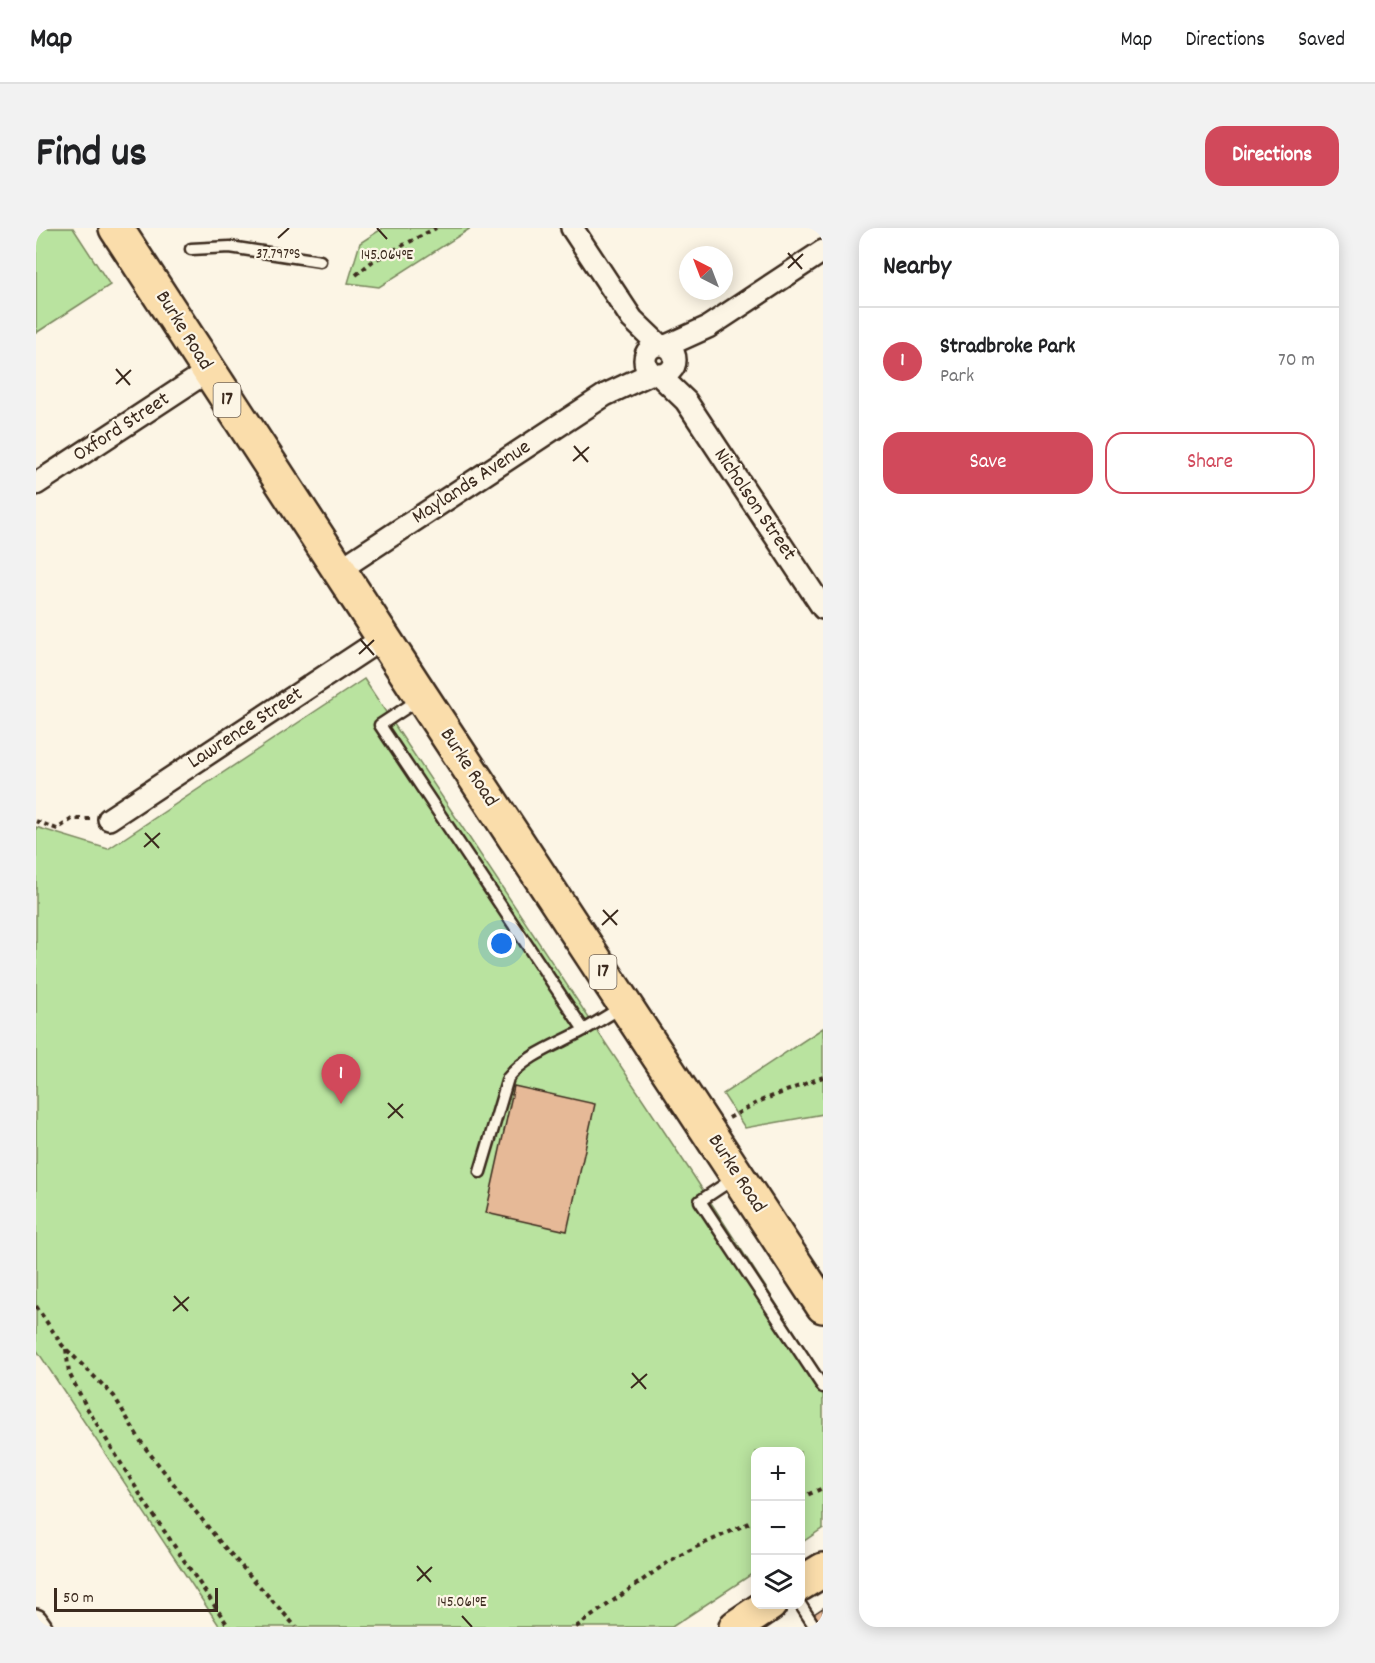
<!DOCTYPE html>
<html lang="en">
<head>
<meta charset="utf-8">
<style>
  :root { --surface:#fff; --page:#f2f2f2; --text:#202124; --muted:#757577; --line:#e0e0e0; --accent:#d1495b }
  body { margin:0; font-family:Dekko,sans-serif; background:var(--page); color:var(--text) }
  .controls { position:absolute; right:18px; bottom:18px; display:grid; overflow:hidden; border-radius:12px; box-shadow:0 3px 15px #0003 }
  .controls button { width:54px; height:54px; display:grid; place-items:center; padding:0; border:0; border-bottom:2px solid var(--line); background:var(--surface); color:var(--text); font:30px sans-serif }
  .compass { position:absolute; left:643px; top:18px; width:54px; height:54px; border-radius:50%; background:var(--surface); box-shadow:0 3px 15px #0003; rotate:318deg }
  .scale { position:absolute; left:18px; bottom:15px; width:164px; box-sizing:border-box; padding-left:6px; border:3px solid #3b2a1e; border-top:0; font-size:16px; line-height:21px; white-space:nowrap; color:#3b2a1e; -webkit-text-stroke:4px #fcf5e5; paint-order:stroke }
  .you { position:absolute; left:466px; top:716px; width:21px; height:21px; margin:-15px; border:4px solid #fff; border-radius:50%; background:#1a73e8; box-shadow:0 0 0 9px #1a73e833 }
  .badge { display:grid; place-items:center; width:39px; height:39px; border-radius:50%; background:var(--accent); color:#fff; font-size:20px; font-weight:700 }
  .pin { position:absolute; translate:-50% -50px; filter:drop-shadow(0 2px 3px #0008) }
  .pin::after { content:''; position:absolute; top:32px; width:21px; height:18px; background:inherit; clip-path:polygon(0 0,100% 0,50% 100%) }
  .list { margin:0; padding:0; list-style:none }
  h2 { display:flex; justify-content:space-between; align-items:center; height:78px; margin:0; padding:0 24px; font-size:26px }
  h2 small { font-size:20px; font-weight:400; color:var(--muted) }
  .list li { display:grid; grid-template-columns:39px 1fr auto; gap:18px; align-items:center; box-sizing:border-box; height:108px; padding:0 24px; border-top:2px solid var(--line) }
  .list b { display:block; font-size:22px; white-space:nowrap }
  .list p { margin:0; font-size:20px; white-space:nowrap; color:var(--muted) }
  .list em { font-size:20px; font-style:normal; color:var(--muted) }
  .actions { display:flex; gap:12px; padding:18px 24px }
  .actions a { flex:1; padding:14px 0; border:2px solid var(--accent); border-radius:18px; text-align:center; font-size:21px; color:var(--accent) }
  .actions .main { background:var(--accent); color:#fff }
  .icon { flex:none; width:33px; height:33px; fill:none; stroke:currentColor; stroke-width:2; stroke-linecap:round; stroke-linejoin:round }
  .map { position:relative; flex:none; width:787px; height:1399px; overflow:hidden; border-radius:18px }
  header { display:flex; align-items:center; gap:36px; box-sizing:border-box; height:84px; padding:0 30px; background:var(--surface); border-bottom:2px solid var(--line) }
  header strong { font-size:28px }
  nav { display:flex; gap:33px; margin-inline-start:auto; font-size:21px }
  .intro { display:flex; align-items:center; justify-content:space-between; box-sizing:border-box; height:144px; padding:0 36px }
  h1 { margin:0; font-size:42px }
  .button { padding:15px 27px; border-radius:18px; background:var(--accent); color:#fff; font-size:21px; font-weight:700 }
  main { display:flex; gap:36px; padding:0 36px }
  aside { flex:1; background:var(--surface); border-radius:18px; box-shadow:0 3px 15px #0003 }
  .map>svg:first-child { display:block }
</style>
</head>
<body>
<header>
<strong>Map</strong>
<nav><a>Map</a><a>Directions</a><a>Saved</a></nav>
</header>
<div class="intro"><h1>Find us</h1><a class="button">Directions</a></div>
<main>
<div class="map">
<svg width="787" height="1399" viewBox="0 0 787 1399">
  <rect width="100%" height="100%" fill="#fcf5e5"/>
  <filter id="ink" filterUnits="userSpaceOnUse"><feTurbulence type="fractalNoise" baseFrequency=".0167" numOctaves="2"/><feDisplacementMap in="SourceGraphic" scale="12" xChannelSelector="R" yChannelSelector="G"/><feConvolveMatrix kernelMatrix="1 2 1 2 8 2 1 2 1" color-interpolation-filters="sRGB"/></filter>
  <g filter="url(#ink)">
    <path fill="#b9e39f" stroke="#7a865e" stroke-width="1.5" d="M0 0H37L74 57 0 105Z
      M347 0H435L343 59 312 55 324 15Z
      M328 451 657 947 787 1148V1300L765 1315 764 1224H720L719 1344 636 1399H184L0 1121V599L72 621Z
      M787 800V886L709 900 687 866Z"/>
    <path fill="#e6b997" stroke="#3b2a1e" stroke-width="1.5" d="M478 858 559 876 531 1003 450 985Z
      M787 1380V1399H786L778 1386Z"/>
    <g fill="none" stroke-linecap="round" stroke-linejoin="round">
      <g stroke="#3b2a1e" stroke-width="15">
        <path id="lane" d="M155 21 194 19 284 33
          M382 472 344 497 548 802 586 779
          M444 944 472 850C490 827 523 816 548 802
          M697 951 664 973 787 1159
          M764 1376 779 1399"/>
      </g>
      <g stroke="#3b2a1e" stroke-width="26">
        <path id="street" d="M536 0 596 91 622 116
          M609 132a15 15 0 1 1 30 0a15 15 0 1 1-30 0Z
          M630 118 672 99 787 23
          M623 147 650 173 787 380
          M0 256 172 143
          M303 342 569 167 616 145
          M73 591 347 410
          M0 1392 5 1399"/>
      </g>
      <g stroke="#3b2a1e" stroke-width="38">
        <path id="primary" d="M80 0 386 469 787 1078
          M764 1356 787 1342
          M700 1399 734 1376"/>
      </g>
      <path stroke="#3b2a1e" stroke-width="4" stroke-dasharray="4.5 4.5" stroke-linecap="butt" d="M320 47 337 33 400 0
        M0 593 21 601 36 591H55
        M693 890 724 873 787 849
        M0 1078 26 1117 78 1168 107 1217 183 1313 260 1399
        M30 1121 33 1145 51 1180 110 1276 193 1399
        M764 1270 787 1260
        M540 1399 635 1332 658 1320 720 1292"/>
      <use href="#lane" stroke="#fcf5e5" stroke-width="10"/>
      <use href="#street" stroke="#fcf5e5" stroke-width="21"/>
      <use href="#primary" stroke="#faddab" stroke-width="33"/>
    </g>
  </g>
  <path fill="none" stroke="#3b2a1e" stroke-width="2" d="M341 0 351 11M242 10 253 0M752 25 766 41M752 40 767 26M80 141 94 157M80 156 95 142M538 218 552 234M537 233 553 219M324 411 338 427M323 426 338 412M109 605 123 620M108 619 124 605M567 682 581 697M566 697 582 682M352 875 367 890M352 890 367 876M138 1068 152 1083M137 1083 153 1069M596 1145 610 1161M595 1160 611 1146M381 1338 395 1354M381 1353 396 1339M426 1388 436 1399"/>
  <g text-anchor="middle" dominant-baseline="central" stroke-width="4.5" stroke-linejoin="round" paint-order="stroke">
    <g fill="#fcf5e5" stroke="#75675a" stroke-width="1.5">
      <rect x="177.5" y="155" width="27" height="34" rx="4.5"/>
      <rect x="553.5" y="727" width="27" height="34" rx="4.5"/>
    </g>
    <g font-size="20" font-weight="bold" fill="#3b2a1e">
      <text x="191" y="172">17</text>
      <text x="567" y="744">17</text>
    </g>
    <g font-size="21" fill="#3b2a1e" stroke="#fcf5e5">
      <text transform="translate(147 103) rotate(58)">Burke Road</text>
      <text transform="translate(86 200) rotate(-33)">Oxford Street</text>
      <text transform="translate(436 255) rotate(-33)">Maylands Avenue</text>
      <text transform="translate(718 277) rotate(56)">Nicholson Street</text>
      <text transform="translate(210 501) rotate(-33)">Lawrence Street</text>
      <text transform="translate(432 540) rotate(57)">Burke Road</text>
      <text transform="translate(700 946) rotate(57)">Burke Road</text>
    </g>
  </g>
  <g font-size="15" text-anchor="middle" fill="#3b2a1e" stroke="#fcf5e5" stroke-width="4.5" stroke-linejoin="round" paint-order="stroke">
    <text x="242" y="30">37.797°S</text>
    <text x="351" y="31">145.064°E</text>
    <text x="426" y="1378">145.061°E</text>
  </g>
</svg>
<div class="controls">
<button>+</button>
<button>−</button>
<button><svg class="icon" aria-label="layers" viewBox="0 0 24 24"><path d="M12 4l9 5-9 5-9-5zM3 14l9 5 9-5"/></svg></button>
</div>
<svg class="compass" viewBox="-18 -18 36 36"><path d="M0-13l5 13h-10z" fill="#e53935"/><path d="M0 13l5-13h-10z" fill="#757577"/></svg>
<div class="scale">50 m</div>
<div class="you"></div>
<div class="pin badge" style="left:305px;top:876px">1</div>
</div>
<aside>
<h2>Nearby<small></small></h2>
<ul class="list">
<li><span class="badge">1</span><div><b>Stradbroke Park</b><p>Park</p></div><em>70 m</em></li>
</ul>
<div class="actions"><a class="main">Save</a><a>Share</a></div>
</aside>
</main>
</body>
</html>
